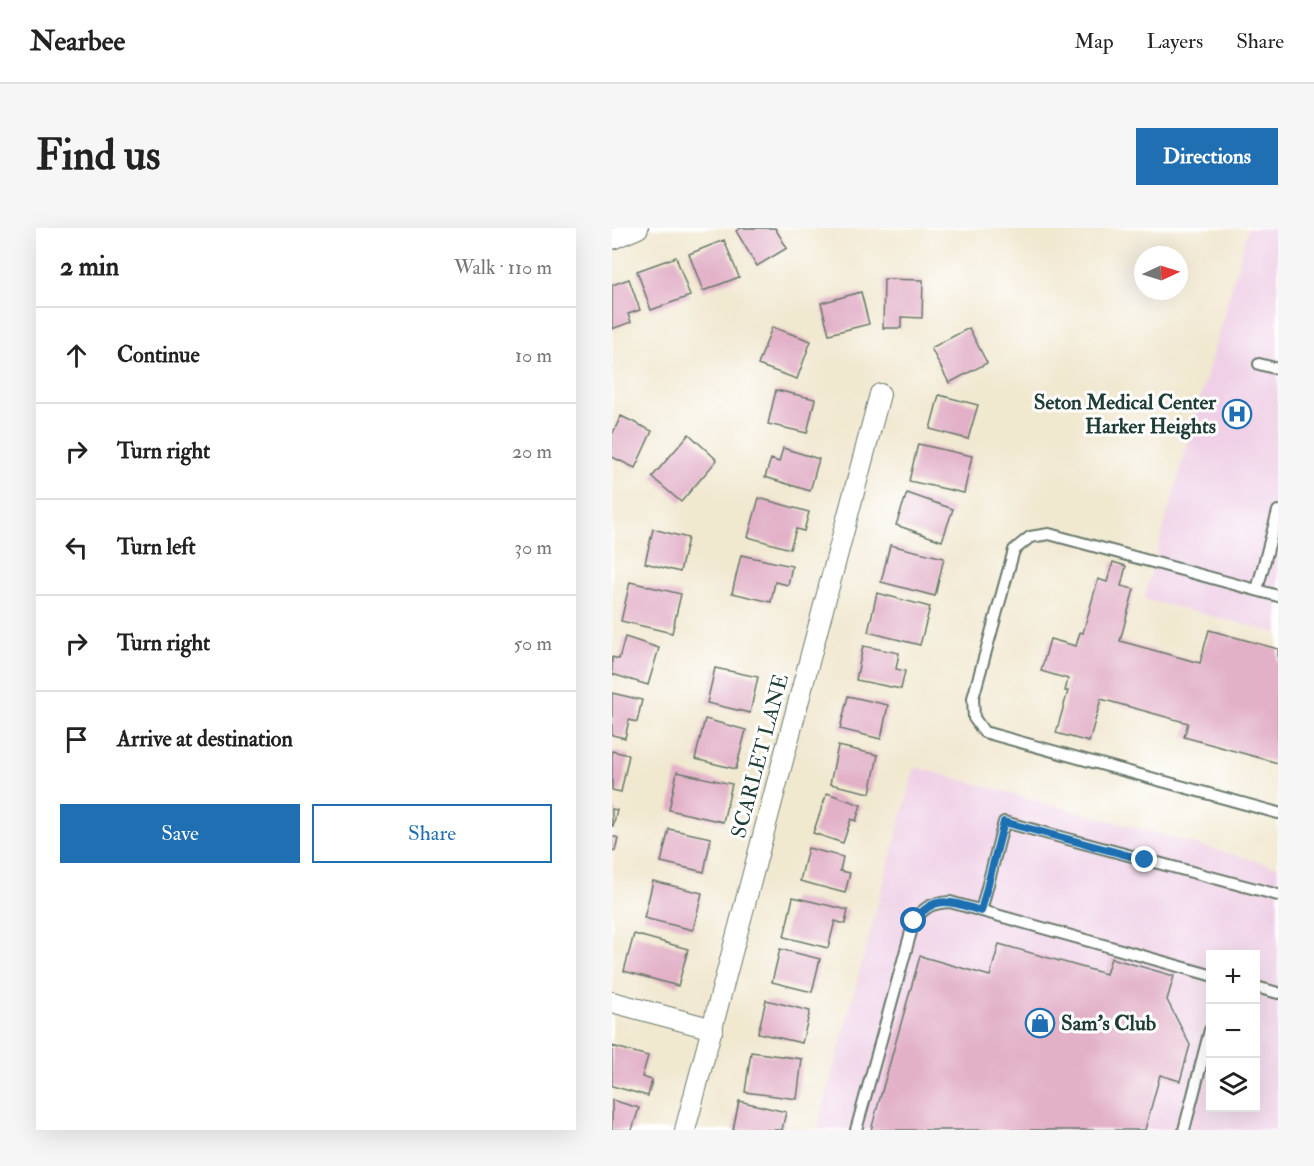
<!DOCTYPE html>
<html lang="en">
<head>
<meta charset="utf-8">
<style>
  :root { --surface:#fff; --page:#f6f6f6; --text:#222; --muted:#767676; --line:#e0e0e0; --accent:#1f6fb2 }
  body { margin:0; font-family:"IM FELL Double Pica",serif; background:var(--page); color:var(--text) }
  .controls { position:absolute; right:18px; bottom:18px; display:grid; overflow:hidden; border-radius:0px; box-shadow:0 6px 24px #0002 }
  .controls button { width:54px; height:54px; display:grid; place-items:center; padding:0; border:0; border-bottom:2px solid var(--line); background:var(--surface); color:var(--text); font:30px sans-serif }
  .compass { position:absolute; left:522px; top:18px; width:54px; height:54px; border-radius:50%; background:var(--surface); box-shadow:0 6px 24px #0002; rotate:86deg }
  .stop { position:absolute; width:18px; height:18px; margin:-14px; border:4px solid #1f6fb2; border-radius:50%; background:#fff }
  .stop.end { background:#1f6fb2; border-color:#fff; box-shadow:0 2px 6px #0008 }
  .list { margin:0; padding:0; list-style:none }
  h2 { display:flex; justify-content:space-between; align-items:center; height:78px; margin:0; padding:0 24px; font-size:26px }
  h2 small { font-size:20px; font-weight:400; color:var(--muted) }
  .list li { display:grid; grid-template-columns:39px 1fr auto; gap:18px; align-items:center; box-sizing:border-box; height:96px; padding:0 24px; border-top:2px solid var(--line) }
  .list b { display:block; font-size:22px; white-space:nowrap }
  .list em { font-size:20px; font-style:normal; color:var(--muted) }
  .actions { display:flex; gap:12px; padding:18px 24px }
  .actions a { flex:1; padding:14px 0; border:2px solid var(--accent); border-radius:0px; text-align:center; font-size:21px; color:var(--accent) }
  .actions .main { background:var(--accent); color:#fff }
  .icon { flex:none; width:33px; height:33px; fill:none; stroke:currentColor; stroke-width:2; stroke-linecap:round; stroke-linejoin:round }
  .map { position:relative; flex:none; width:666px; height:902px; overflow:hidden; border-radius:0px }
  header { display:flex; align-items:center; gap:36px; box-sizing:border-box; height:84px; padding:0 30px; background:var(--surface); border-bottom:2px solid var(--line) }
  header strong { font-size:28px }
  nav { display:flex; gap:33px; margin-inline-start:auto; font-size:21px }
  .intro { display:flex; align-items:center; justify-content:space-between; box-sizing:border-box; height:144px; padding:0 36px }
  h1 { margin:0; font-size:42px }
  .button { padding:15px 27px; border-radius:0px; background:var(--accent); color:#fff; font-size:21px; font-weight:700 }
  main { display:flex; gap:36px; padding:0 36px }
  aside { flex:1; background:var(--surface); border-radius:0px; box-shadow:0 6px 24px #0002 }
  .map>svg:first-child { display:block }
</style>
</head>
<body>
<header>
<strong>Nearbee</strong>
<nav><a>Map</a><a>Layers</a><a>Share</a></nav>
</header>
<div class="intro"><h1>Find us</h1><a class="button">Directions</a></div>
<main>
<aside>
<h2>2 min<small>Walk · 110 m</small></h2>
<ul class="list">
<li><svg class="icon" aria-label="ahead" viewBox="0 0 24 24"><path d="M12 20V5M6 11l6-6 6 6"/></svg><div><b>Continue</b></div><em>10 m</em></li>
<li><svg class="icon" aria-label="right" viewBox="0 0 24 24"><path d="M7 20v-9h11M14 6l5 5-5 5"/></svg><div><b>Turn right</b></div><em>20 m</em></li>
<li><svg class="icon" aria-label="left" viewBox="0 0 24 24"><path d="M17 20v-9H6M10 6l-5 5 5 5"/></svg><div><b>Turn left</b></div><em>30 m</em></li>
<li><svg class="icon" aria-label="right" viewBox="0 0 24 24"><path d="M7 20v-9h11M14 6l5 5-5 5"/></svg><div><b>Turn right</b></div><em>50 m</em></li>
<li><svg class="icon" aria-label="arrive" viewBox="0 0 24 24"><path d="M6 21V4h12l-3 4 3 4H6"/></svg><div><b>Arrive at destination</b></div></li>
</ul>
<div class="actions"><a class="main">Save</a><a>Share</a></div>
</aside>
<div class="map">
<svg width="666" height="902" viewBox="0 0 666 902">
  <rect width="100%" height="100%" fill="#fff"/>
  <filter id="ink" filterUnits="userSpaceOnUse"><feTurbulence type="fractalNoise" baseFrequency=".0167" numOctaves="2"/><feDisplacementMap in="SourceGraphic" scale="12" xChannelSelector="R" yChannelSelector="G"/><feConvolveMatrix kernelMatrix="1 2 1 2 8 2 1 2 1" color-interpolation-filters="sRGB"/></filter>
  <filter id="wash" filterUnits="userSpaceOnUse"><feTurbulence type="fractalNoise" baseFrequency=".008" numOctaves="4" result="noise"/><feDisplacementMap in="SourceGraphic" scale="24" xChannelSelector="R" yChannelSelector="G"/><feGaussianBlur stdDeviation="1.35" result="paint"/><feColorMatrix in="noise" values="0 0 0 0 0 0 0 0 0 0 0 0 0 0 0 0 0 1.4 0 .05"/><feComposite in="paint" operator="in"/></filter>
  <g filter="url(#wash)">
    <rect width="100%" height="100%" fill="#f1e8d0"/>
    <path fill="#efd0e6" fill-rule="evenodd" d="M636 0H666V405L532 371Z
      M303 539 666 639V902H205ZM598 726H644V880H598Z"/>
    <g id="blocks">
      <path fill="#e2b0c7" d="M128 0H163L175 20 145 38 124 3Z
        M112 12 127 49 91 63 77 26Z
        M64 29 78 68 39 82 25 43Z
        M17 51 28 82 16 86 19 94 0 101V57Z
        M272 51 311 52 310 90 289 89V100H271Z
        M249 64 257 96 217 106 209 75Z
        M160 99 199 113 185 151 146 137Z
        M357 100 375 135 337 155 319 120Z
        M164 162 203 171 195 205 156 196Z
        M327 167 366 177 356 211 318 201Z
        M9 188 40 203 23 240 0 229V207Z
        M77 206 105 232 69 274 40 249Z
        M306 216 360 228 352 265 297 253Z
        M171 220 207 231 198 263 153 249 159 231 167 234Z
        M295 265 341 281 330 313 284 297Z
        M147 270 197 284 192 303 184 301 178 321 136 309Z
        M41 301 76 310 68 344 33 335Z
        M278 317 332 330 323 368 269 354Z
        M129 327 180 338 176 357 163 354 159 374 120 365Z
        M501 334 514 338 509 358 522 361 508 413 588 435 597 402 666 421V535L572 509 576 495 489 471 477 514 444 505 456 463H453L456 451 429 443 438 411 464 418 468 404 471 405 486 351 495 354Z
        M18 354 69 366 60 405 9 393Z
        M265 365 318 379 308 417 256 404Z
        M13 409 47 420 36 457 0 446V429L7 431Z
        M251 418 287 425 284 441 293 443 289 461 244 452Z
        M103 440 146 449 138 485 95 475Z
        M0 465 30 472 25 494 17 492 13 510 0 507Z
        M236 468 276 477 269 511 228 501Z
        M93 491 134 502 124 541 83 531Z
        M226 518 266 527 258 565 218 556Z
        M0 523 17 527 9 564 0 562Z
        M65 544 120 556 111 594 57 582Z
        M215 565 249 577 244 593 239 591 231 615 201 605Z
        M0 581 5 582 1 598H0Z
        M57 601 99 610 92 644 49 634Z
        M0 608 6 610 3 623 0 622Z
        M196 620 231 629 228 643 238 645 233 665 188 653Z
        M41 653 90 665 81 702 32 690Z
        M181 669 236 682 233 696 223 693 216 720 172 709Z
        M22 706 76 721 66 758 12 743Z
        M387 716 494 746 499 730 562 748 555 772 578 817 568 853 548 847 533 902H259L308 728 378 748Z
        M168 721 208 731 200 764 160 754Z
        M154 772 198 783 190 815 146 805Z
        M0 818 36 828 30 849 40 852 36 868 0 858Z
        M139 824 190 831 185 871 133 864Z
        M0 872 27 880 20 902H0Z
        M127 873 174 884 170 902H121Z"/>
    </g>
  </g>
  <g filter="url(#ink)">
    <use href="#blocks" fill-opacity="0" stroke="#68796b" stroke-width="1.5"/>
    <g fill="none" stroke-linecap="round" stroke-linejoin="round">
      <g stroke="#68796b" stroke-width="14">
        <path id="lane" d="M647 136 666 141
          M645 362 666 283
          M666 368 437 306 418 309 402 322 361 470 362 490 372 504 666 585
          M369 683 392 594 666 667
          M644 759 666 765
          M244 902 302 693C313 678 320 675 338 674L598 747
          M572 902 598 802"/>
      </g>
      <g stroke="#68796b" stroke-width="22">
        <path id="street" d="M0 11 26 0
          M0 774 101 801
          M73 902 268 166"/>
      </g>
      <use href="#lane" stroke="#fff" stroke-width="10"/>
      <use href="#street" stroke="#fff" stroke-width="20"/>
    </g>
  </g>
  <g fill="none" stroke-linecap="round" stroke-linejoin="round" filter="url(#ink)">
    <path stroke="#1f6fb2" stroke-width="8" d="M302 693C323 665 340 674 369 683L392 594 533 632"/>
  </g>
  <defs>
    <g id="hospital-ring" transform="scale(1.5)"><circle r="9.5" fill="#fff" stroke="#1f6fb2" stroke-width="1.5"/><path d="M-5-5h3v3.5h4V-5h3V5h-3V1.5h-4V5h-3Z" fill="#1f6fb2"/></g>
    <g id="shop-ring" transform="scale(1.5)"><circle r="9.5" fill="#fff" stroke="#1f6fb2" stroke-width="1.5"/><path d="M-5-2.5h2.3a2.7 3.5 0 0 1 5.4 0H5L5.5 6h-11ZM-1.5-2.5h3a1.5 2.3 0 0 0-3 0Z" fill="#1f6fb2"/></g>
  </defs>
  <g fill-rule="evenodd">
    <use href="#hospital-ring" x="625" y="186"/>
    <use href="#shop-ring" x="428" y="795"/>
  </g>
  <g text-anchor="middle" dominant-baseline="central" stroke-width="6" stroke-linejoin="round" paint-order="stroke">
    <g font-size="21" font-weight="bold" fill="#1f3d34" stroke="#fff" text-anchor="end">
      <text x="604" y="174">Seton Medical Center<tspan x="604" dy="24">Harker Heights</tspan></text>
      <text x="449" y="795" text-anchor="start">Sam's Club</text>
    </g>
    <g font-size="21" fill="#1f3d34" stroke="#fff">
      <text transform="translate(148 528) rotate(-75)">SCARLET LANE</text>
    </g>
  </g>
</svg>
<div class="controls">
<button>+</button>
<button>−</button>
<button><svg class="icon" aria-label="layers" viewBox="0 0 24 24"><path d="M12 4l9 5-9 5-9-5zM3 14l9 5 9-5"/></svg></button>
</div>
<svg class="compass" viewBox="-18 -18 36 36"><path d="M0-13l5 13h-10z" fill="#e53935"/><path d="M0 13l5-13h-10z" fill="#767676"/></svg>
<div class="stop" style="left:302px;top:693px"></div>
<div class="stop end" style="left:533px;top:632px"></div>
</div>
</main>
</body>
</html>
